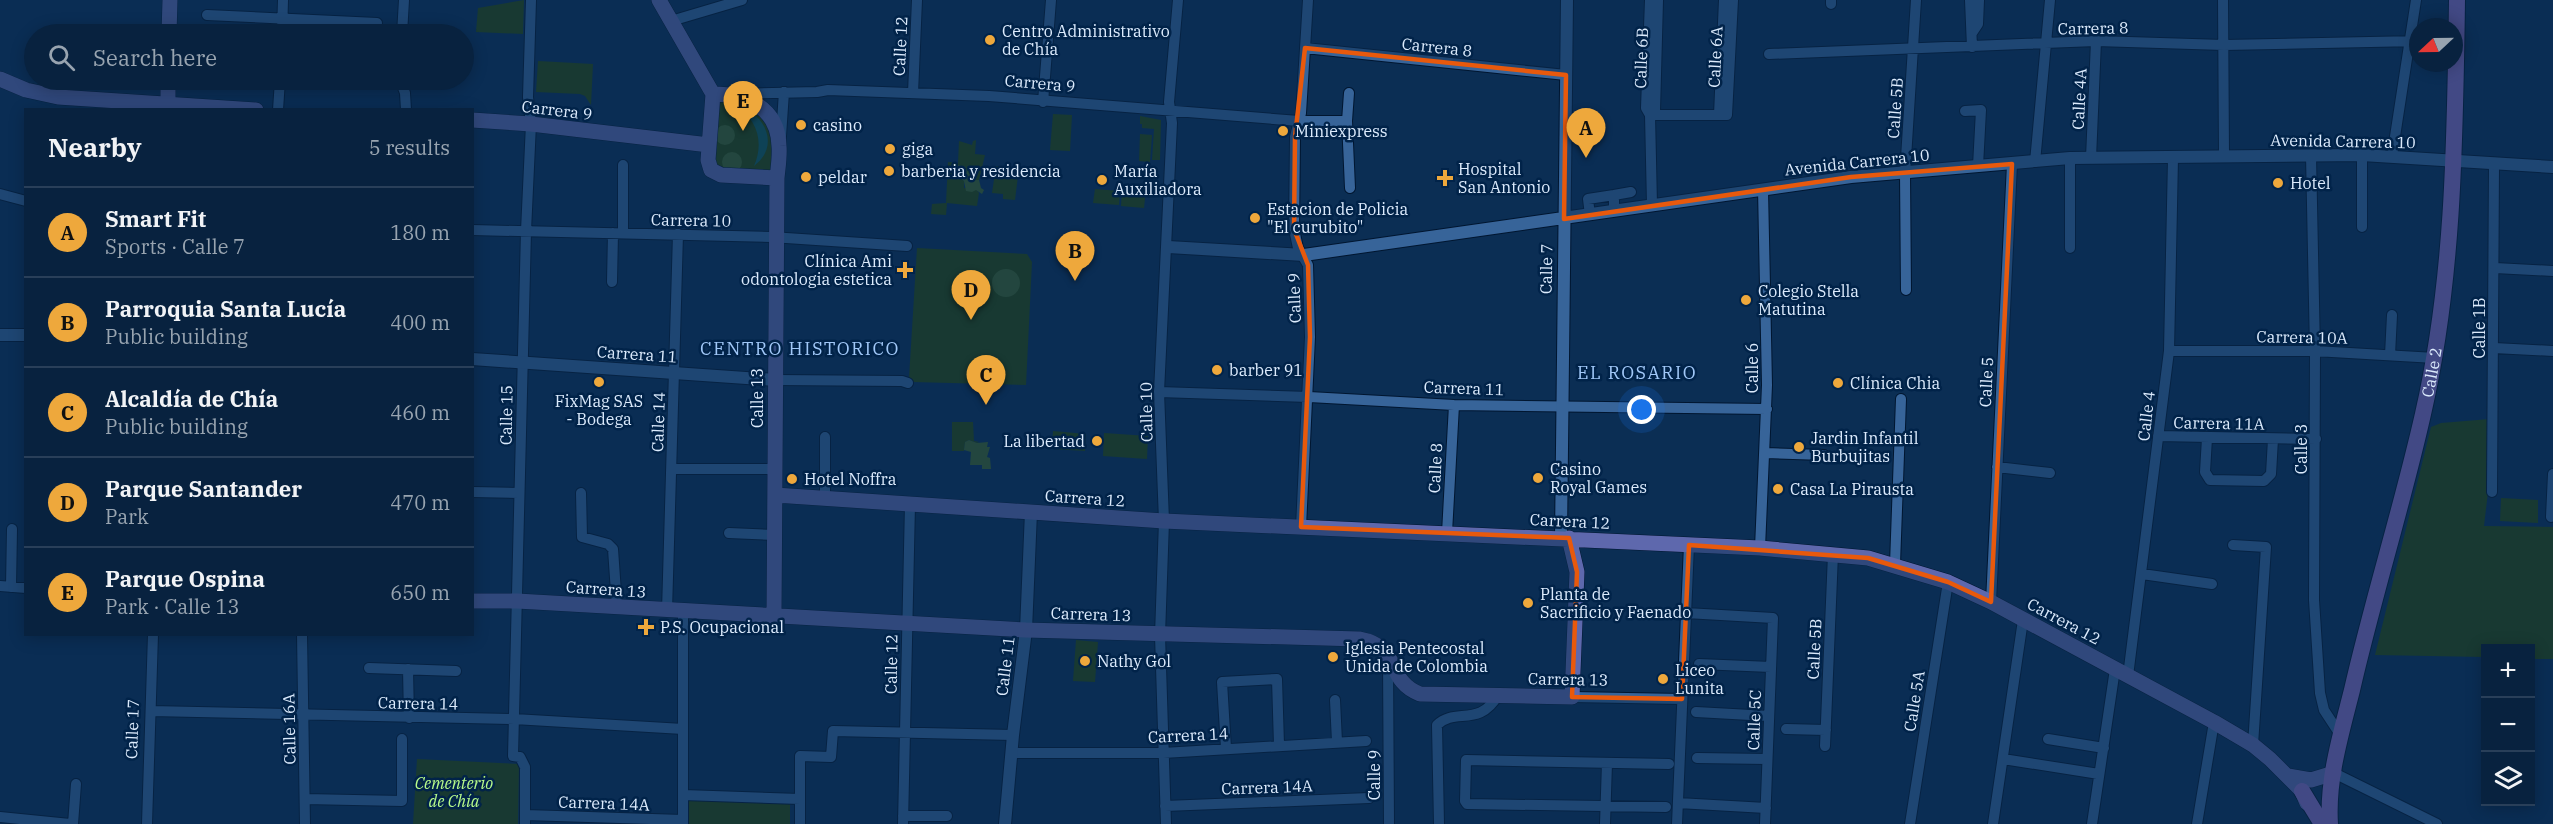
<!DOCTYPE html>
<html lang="en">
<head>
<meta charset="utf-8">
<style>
  :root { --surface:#08223f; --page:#162f4a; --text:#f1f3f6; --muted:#98a4b0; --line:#293f59; --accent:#eea83c }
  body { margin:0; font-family:"IBM Plex Serif",serif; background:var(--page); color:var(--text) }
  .controls { position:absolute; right:18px; bottom:18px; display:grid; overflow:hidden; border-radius:0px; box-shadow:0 3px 15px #0003 }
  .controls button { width:54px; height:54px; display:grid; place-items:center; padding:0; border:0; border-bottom:2px solid var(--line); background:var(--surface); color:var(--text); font:30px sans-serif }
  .compass { position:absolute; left:2409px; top:18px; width:54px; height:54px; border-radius:50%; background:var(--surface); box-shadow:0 3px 15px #0003; rotate:248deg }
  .you { position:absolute; left:1642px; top:410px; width:21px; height:21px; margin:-15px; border:4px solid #fff; border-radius:50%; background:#1a73e8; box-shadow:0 0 0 9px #1a73e833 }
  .badge { display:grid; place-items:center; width:39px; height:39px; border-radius:50%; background:var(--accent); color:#111; font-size:20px; font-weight:700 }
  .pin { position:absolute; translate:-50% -50px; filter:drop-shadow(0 2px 3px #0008) }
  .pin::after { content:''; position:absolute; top:32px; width:21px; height:18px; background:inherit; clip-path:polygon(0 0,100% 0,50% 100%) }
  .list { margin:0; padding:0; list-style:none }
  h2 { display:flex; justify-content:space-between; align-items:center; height:78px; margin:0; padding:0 24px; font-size:26px }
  h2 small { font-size:20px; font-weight:400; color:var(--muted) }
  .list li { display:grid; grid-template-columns:39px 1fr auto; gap:18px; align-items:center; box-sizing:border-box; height:90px; padding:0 24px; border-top:2px solid var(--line) }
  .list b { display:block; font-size:22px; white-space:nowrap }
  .list p { margin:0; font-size:20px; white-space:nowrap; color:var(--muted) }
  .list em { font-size:20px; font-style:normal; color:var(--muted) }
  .icon { flex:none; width:33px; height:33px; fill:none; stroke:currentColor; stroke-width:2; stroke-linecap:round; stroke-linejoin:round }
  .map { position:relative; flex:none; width:2553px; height:824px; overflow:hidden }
  .search { position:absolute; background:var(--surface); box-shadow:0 3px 15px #0003; left:24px; top:24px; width:450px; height:66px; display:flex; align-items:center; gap:15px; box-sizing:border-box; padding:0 21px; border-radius:33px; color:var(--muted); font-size:22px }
  .panel { position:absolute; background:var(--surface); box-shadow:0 3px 15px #0003; left:24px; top:108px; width:450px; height:528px; border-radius:0px }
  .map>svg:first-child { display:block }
</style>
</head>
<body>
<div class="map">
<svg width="2553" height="824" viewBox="0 0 2553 824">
  <rect width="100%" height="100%" fill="#0b2e54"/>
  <path fill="#28480a" d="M524 0 523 34 476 32 478 8Z
    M538 61 593 64 591 105 585 96 580 94 536 92Z
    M717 96 739 98 772 127V175L727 173 711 162Z
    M1053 114 1072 115 1070 151 1050 150Z
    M1140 116 1161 120 1160 160H1152L1154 129 1142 128V124H1140Z
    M1140 134 1152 135 1150 162 1139 161Z
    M976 140 975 154 985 155 979 180 972 181 957 166V175L964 181V188L976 189 979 193 977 206 947 203 946 215 931 214 932 204 946 203 948 162 958 163 959 141 972 145 973 141Z
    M996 166 1019 168 1015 200 1003 199V194L992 193Z
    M1122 188 1146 189 1144 208 1121 206Z
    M1095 189 1120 191 1119 205 1093 203Z
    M917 248 1027 254 1032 262 1026 385 913 382 909 378Z
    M2490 419 2488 492 2484 526 2553 527V659H2531L2530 648H2486L2485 657 2375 655 2431 427 2441 423Z
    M952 422H973L974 441 979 442 977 443 969 440 965 442 964 451H952Z
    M1053 431 1086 434 1085 451 1052 449Z
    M1104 433 1148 436 1147 459 1103 456Z
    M2501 498 2538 500V523L2500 521Z
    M1076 640 1098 642 1095 682 1073 681Z
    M417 759 519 764 518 824H413Z
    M689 800 790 803V824H689Z"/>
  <path fill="#416526" d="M715 135a10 10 0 1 1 20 0a10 10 0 1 1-20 0Z
    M722 162a10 10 0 1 1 20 0a10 10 0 1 1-20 0Z
    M957 165 965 167 973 180H979L981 188 984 190 982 194 976 190 972 192 966 191 964 181 957 175Z
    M992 283a14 14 0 1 1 28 0a14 14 0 1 1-28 0Z
    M969 440 977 443 988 442 987 447H990L987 457 990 458 991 469H982V465H970L971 452 964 450 965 442Z"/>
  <path fill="#125b5a" d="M736 106C765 112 781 146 754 166 764 143 758 120 736 106Z"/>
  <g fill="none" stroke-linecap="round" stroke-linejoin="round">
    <g stroke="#011630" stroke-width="12">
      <path id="minor" d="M1650 0 1646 108 1650 115 1652 205
        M1970 0 1972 47
        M2223 0 2224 156
        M1831 4V0
        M207 15 377 23
        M671 21 742 0
        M1972 33 1978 24 1979 0
        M282 34 283 0
        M402 34 404 0
        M1305 48 1566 75
        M1769 54 2096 41 2224 45 2418 41
        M400 80 405 93 406 110
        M913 93 917 0
        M1349 93 1347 121 1350 188
        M734 94 817 92 828 90 989 96 1299 121H1347
        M1043 102 1051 0
        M278 110 280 80
        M1965 111 1981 110 1978 166
        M1650 115H1727L1733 0
        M1650 115 1655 111 1658 0
        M1719 115 1724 0
        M781 136 784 92
        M2311 155 2315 351 2314 600 2320 693 2324 710 2341 736
        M2362 155V227
        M2392 156 2416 0
        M2091 158 2096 41
        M2035 162 2050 0
        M623 165V233
        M0 194 26 201
        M1614 195 1631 192
        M1590 215 1588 199 1614 195V211
        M472 230 771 237 907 246
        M2070 248V158
        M2495 268 2553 271
        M612 282 613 233
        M1906 290 1905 174 1916 0
        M2494 348 2553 351
        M2169 351H2315L2435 358
        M2390 355 2392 315
        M775 380 902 381 908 383
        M1159 392 1309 397 1454 405 1767 409
        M2158 436 2316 439
        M2207 438 2205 472 2210 480 2264 481 2271 474 2273 439
        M1766 453 1824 455
        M1997 467 2050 473
        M671 469H775
        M472 492 519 493
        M2492 492 2494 164
        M581 493 582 537 608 544 613 549 617 607
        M825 499V437
        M2551 517 2553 474
        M1301 527 1310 337 1308 265 1298 248 1294 229 1295 137 1301 113 1308 0
        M729 533 774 535
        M1447 533 1454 405
        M2233 545 2266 547 2253 745
        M1760 548 1767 385 1763 189
        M1895 564 1901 399
        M2142 574 2212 584
        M0 586 26 588
        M11 587 12 529
        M1991 602 2012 164
        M667 611 678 234
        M683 611V824
        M1686 613 1773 618 1765 824
        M302 634 305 824
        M1388 660 1389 824
        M1699 664 1771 667
        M369 668 456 671
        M408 669 409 718
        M2128 676 2169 351 2173 158
        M1572 697 1682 699
        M1335 700 1337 742
        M151 711 514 719 683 729
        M1696 712 1769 716
        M1786 729 1826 730
        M2048 739 2104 748
        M1825 746 1833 554
        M1226 748 1222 682 1277 679 1279 745
        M1011 753H1163L1366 741
        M1697 758 1767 759
        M2003 759 2099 774
        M2334 773 2437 824
        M683 795 800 799
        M305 799 402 801V739
        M1678 803 1766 808
        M1165 806 1369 798
        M1666 807 1467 804 1465 801 1466 760 1669 764
        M525 815 683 820
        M903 816H947
        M0 817 70 824
        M73 824 76 784
        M147 824 153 634
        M525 824V767L520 757 513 756 526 231 531 124 528 97 531 0
        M800 824V756L831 757 833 731 1013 735
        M903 824 910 504
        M1166 824 1160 635 1164 521 1159 392 1172 123 1169 102 1178 0
        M1439 824 1437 725C1455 707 1479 728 1498 695
        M1605 824 1607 763
        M1677 824 1689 545
        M1910 824 1948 582
        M1993 824 2023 620
        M2092 824 2115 669
        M2197 824 2214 722"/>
    </g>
    <g stroke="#011630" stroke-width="14">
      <path id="tertiary" d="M1168 247 1304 255 1851 177 2070 158 2362 155 2553 167
        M0 335H26
        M472 359 775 380
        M1561 538 1567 0
        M1005 824 1013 735 1026 630 1031 512"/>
    </g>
    <g stroke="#011630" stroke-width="16">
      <path id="secondary" d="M659 0 713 94 708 160 711 170 721 175 777 178
        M169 34 170 0
        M0 79 26 90 58 97 256 110
        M713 94C746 94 778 107 779 146 780 156 778 168 777 178L774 616
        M168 110V80
        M472 120 531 124 709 145
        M775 495 1164 521 1760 548 1868 558 1948 582 1991 602 2214 722 2253 745 2270 759 2302 791 2307 803
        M472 601H517L1026 630 1359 639C1403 647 1384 680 1420 694L1572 697 1577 572 1569 538
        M2288 776 2311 780 2334 773"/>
    </g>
    <g stroke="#011630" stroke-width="18">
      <g id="primary">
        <path d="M2302 791 2322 824"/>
        <path id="s1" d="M2330 824C2327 779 2341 734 2352 690 2373 598 2402 507 2423 414 2454 279 2455 138 2457 0"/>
      </g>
    </g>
    <use href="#minor" stroke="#376499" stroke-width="10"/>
    <use href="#tertiary" stroke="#376499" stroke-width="12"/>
    <use href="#secondary" stroke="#5e68ad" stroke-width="15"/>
    <use href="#primary" stroke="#856cc1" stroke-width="16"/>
  </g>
  <path d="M0 0H2553V824H0ZM1305 48 1566 75 1564 219 1851 177 2012 164 1991 602 1948 582 1868 558 1689 545 1682 699 1572 697 1577 572 1569 538 1301 527 1310 337 1308 265 1294 229 1295 137Z" fill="#0b2e54" fill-opacity=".55" fill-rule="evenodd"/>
  <path fill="none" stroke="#e8590c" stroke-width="4.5" stroke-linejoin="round" d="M1305 48 1566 75 1564 219 1851 177 2012 164 1991 602 1948 582 1868 558 1689 545 1682 699 1572 697 1577 572 1569 538 1301 527 1310 337 1308 265 1294 229 1295 137Z"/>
  <g fill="#eea83c" stroke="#012349" stroke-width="2">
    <circle cx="990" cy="40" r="6"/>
    <circle cx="801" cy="125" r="6"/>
    <circle cx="1283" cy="131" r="6"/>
    <circle cx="890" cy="149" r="6"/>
    <circle cx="889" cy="171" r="6"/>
    <circle cx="806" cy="177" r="6"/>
    <path d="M1442 169h6v6h6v6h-6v6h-6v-6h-6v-6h6z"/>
    <circle cx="1102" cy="180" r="6"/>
    <circle cx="2278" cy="183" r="6"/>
    <circle cx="1255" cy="218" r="6"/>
    <path d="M902 261h6v6h6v6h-6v6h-6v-6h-6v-6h6z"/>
    <circle cx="1746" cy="300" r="6"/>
    <circle cx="1217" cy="370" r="6"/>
    <circle cx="599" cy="382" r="6"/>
    <circle cx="1838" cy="383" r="6"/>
    <circle cx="1097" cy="441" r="6"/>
    <circle cx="1799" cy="447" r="6"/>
    <circle cx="1538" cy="478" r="6"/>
    <circle cx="792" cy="479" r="6"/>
    <circle cx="1778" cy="489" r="6"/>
    <circle cx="1528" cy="603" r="6"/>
    <path d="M643 618h6v6h6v6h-6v6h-6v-6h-6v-6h6z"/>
    <circle cx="1333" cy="657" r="6"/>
    <circle cx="1085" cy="661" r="6"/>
    <circle cx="1663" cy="679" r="6"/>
  </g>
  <g text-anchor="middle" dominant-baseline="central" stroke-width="5" stroke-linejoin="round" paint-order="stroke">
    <g font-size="16" fill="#dcebfd" stroke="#012349">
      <text transform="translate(2093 28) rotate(-1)">Carrera 8</text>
      <text transform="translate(900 46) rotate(-87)">Calle 12</text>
      <text transform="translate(1437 47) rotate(6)">Carrera 8</text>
      <text transform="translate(1715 57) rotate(-87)">Calle 6A</text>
      <text transform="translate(1641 58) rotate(-88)">Calle 6B</text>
      <text transform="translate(1040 83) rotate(5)">Carrera 9</text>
      <text transform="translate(2079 99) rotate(-87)">Calle 4A</text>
      <text transform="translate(1895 108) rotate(-86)">Calle 5B</text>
      <text transform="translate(557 110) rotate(7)">Carrera 9</text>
      <text transform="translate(2343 141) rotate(1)">Avenida Carrera 10</text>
      <text transform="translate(1857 162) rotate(-6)">Avenida Carrera 10</text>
      <text transform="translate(691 220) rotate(1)">Carrera 10</text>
      <text transform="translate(1546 269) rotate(-89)">Calle 7</text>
      <text transform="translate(1294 298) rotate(-92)">Calle 9</text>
      <text transform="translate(2479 328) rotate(-90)">Calle 1B</text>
      <text transform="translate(2302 337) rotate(1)">Carrera 10A</text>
      <text transform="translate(637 354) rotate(4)">Carrera 11</text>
      <text transform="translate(1752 368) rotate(-90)">Calle 6</text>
      <text stroke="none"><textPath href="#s1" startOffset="464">Calle 2</textPath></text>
      <text transform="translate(1986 382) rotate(-87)">Calle 5</text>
      <text transform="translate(1464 388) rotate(2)">Carrera 11</text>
      <text transform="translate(757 398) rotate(-90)">Calle 13</text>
      <text transform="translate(1146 412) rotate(-91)">Calle 10</text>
      <text transform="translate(506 415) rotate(-89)">Calle 15</text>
      <text transform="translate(2146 416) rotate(-83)">Calle 4</text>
      <text transform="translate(658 422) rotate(-88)">Calle 14</text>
      <text transform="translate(2219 423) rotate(1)">Carrera 11A</text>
      <text transform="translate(2301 449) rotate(-90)">Calle 3</text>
      <text transform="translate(1435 468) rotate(-87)">Calle 8</text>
      <text transform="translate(1085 498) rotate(4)">Carrera 12</text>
      <text transform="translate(1570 521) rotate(3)">Carrera 12</text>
      <text transform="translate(606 589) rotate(4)">Carrera 13</text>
      <text transform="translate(1091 614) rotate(2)">Carrera 13</text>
      <text transform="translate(2064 621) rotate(28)">Carrera 12</text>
      <text transform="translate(1814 649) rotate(-87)">Calle 5B</text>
      <text transform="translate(891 664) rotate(-89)">Calle 12</text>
      <text transform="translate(1005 666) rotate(-83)">Calle 11</text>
      <text transform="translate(1568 679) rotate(1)">Carrera 13</text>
      <text transform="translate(1914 701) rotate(-81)">Calle 5A</text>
      <text transform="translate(418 703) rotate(1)">Carrera 14</text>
      <text transform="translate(1754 720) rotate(-88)">Calle 5C</text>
      <text transform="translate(132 729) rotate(-88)">Calle 17</text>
      <text transform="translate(289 729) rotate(-91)">Calle 16A</text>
      <text transform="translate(1188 735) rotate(-3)">Carrera 14</text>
      <text transform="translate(1374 775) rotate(-90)">Calle 9</text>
      <text transform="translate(1267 787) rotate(-2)">Carrera 14A</text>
      <text transform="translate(604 803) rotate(2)">Carrera 14A</text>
    </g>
    <g font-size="16" fill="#dcebfd" stroke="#012349" text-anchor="start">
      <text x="1002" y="31">Centro Administrativo<tspan x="1002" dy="18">de Chía</tspan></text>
      <text x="813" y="125">casino</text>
      <text x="1295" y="131">Miniexpress</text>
      <text x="902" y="149">giga</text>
      <text x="1458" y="169">Hospital<tspan x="1458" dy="18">San Antonio</tspan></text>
      <text x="901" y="171">barberia y residencia</text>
      <text x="1114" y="171">María<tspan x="1114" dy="18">Auxiliadora</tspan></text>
      <text x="818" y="177">peldar</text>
      <text x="2290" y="183">Hotel</text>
      <text x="1267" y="209">Estacion de Policia<tspan x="1267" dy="18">"El curubito"</tspan></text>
      <text x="892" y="261" text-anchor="end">Clínica Ami<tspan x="892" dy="18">odontologia estetica</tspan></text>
      <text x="1758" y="291">Colegio Stella<tspan x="1758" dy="18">Matutina</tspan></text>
      <text x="1229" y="370">barber 91</text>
      <text x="1850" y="383">Clínica Chia</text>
      <text x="599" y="401" text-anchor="middle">FixMag SAS<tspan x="599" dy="18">- Bodega</tspan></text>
      <text x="1811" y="438">Jardin Infantil<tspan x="1811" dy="18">Burbujitas</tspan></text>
      <text x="1085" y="441" text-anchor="end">La libertad</text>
      <text x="1550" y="469">Casino<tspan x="1550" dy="18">Royal Games</tspan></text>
      <text x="804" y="479">Hotel Noffra</text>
      <text x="1790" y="489">Casa La Pirausta</text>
      <text x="1540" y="594">Planta de<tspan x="1540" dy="18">Sacrificio y Faenado</tspan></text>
      <text x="660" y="627">P.S. Ocupacional</text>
      <text x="1345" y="648">Iglesia Pentecostal<tspan x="1345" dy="18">Unida de Colombia</tspan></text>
      <text x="1097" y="661">Nathy Gol</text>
      <text x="1675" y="670">Liceo<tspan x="1675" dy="18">Lunita</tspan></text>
    </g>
    <g font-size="16" font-style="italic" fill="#b8fb8a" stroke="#012349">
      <text x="454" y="783">Cementerio<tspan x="454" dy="18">de Chía</tspan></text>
    </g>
    <g font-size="18" letter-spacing="1.5" fill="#a1c8f8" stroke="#012349">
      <text x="800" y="348">CENTRO HISTORICO</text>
      <text x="1637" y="372">EL ROSARIO</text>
    </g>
  </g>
</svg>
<div class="controls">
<button>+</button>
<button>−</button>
<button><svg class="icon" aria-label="layers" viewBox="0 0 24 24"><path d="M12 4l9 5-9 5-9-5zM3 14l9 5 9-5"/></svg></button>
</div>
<svg class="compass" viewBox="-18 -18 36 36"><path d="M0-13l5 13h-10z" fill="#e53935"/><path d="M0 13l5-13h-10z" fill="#98a4b0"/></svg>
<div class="you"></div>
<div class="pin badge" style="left:1586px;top:158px">A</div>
<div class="pin badge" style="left:1075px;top:281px">B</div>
<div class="pin badge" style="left:986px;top:405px">C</div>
<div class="pin badge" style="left:971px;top:320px">D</div>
<div class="pin badge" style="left:743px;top:131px">E</div>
<div class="search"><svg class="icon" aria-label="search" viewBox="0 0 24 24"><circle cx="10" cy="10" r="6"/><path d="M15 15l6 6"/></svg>Search here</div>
<section class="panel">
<h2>Nearby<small>5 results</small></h2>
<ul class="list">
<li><span class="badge">A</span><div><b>Smart Fit</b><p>Sports · Calle 7</p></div><em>180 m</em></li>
<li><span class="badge">B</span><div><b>Parroquia Santa Lucía</b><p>Public building</p></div><em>400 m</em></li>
<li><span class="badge">C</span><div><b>Alcaldía de Chía</b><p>Public building</p></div><em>460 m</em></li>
<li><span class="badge">D</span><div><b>Parque Santander</b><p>Park</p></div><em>470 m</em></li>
<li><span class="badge">E</span><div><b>Parque Ospina</b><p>Park · Calle 13</p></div><em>650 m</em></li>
</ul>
</section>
</div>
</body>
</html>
